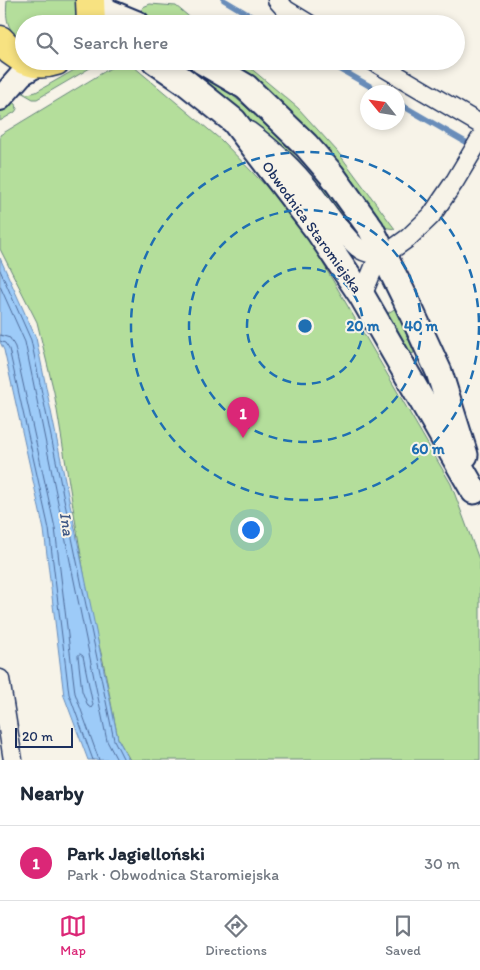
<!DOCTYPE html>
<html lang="en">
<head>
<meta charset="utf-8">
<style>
  :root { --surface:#fff; --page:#f6f6f7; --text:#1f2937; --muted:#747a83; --line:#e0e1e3; --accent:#db2777 }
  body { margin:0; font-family:Itim,sans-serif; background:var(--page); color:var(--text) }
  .compass { position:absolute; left:360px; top:85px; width:45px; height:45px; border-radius:50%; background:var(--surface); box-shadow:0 2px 8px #0003; rotate:300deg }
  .scale { position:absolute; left:15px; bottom:12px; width:58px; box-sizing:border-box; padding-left:5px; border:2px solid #1b2f5e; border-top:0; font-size:14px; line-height:18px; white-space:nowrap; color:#1b2f5e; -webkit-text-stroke:4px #f7f3e8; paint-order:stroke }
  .you { position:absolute; left:250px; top:529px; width:18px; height:18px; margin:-12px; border:4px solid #fff; border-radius:50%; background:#1a73e8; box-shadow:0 0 0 8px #1a73e833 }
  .badge { display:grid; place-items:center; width:32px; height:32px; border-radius:50%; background:var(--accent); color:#fff; font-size:16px; font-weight:700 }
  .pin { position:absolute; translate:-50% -41px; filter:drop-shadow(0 1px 2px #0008) }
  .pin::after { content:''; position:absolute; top:26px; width:18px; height:15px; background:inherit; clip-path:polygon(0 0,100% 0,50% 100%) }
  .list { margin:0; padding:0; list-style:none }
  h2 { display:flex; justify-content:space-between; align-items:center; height:65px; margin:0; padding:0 20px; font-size:21px }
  h2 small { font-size:16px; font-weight:400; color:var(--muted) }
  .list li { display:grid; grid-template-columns:32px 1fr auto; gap:15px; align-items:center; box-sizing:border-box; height:75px; padding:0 20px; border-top:1px solid var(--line) }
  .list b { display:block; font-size:19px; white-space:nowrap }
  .list p { margin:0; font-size:16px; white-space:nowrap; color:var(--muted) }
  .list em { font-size:16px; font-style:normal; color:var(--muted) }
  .icon { flex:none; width:28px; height:28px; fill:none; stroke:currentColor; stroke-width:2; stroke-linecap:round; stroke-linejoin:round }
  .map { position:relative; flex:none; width:480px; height:760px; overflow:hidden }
  .search { position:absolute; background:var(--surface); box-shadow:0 2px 8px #0003; left:15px; right:15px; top:15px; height:55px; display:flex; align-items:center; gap:12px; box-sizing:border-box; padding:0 18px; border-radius:28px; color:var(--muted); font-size:19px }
  .sheet { height:140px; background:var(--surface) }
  nav { display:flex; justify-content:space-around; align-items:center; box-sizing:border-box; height:70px; border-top:1px solid var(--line); background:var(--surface); font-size:14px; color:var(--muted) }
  nav a { display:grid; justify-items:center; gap:2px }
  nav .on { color:var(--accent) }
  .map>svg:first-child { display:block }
</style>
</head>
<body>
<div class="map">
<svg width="480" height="760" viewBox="0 0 480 760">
  <rect width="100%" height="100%" fill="#f7f3e8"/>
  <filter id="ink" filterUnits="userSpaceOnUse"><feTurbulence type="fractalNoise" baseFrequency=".02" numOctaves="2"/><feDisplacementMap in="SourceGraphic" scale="10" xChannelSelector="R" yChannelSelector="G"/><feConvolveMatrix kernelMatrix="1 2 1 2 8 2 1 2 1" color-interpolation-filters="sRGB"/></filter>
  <g filter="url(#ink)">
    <path fill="#b4de9b" stroke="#68867c" d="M7 0H76L78 17 77 23 24 24V45C8 29 5 23 7 0Z
      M150 4 176 6 198 24H149L138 18 143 7Z
      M90 61H102L37 99H33L19 91 28 94 36 92Z
      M122 61H127L221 140 296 217 451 484 480 562V760H130L118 739 103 661 90 610 54 392 37 322 0 249V135Z
      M167 61H187L218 83 251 111 283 142 330 195 357 235Z
      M213 61H242L298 108 337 151 395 229 382 227Z
      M7 99 16 104 17 109 15 112 0 121V106Z
      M396 308 414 353 411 354 388 313Z"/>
    <path fill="#9dcbf8" stroke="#698dba" d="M0 258 36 338 118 739 129 760H88L64 696 44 530 4 350 0 342Z"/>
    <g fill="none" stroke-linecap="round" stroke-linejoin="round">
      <path stroke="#4f6d9c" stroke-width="1" d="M0 270 31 340 114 740 124 760
        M0 286 25 342 107 741 117 760
        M0 335 10 338 15 347 55 528 75 693 99 760
        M0 341 5 343 9 349 49 529 69 694 93 760
        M80 654 83 656 93 705 91 708 88 706 82 691 78 656Z"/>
      <path stroke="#698dba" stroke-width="5.5" d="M224 0 264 24
        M326 61 380 92
        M398 103 474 147"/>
      <g stroke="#1b2f5e" stroke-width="21">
        <path id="minor" d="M277 0 286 10 309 24
          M373 61 480 124
          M249 131C272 148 294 168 311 190 324 206 344 238 361 250 368 254 375 255 383 256
          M362 296 374 267 383 256 408 238 431 216 455 181 480 139
          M0 679 13 760"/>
      </g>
      <g stroke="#1b2f5e" stroke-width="26">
        <path id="tertiary" d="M0 99 22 74 39 64"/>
      </g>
      <g stroke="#1b2f5e" stroke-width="29">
        <path id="secondary" d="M93 0 108 12 137 24
          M155 61 184 81 234 121 319 232 362 296 474 491
          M202 61 246 87 306 145 332 175 371 229 405 298 439 372 465 455"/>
      </g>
      <g stroke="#1b2f5e" stroke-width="31">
        <path id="primary" d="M90 0 91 24
          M0 40 11 51 24 60
          M28 61C38 65 47 64 56 61"/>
      </g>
      <use href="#minor" stroke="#f7f3e8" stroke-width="18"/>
      <use href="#tertiary" stroke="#f7f3e8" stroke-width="22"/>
      <use href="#secondary" stroke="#f7f3e8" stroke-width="25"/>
      <use href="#primary" stroke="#f7e281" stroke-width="28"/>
    </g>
  </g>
  <g fill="none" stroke="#1f6fb2" stroke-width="2.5" stroke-dasharray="9 6">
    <circle cx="305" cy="326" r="58"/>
    <circle cx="305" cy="326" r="116"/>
    <circle cx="305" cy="326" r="174"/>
  </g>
  <g text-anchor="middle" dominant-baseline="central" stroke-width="4" stroke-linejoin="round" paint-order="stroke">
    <g font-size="15" fill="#1b2f5e" stroke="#f7f3e8">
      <text transform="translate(312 227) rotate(54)">Obwodnica Staromiejska</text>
    </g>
    <g font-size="16" font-style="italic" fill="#3c5684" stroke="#f7f3e8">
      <text transform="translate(67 524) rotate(81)">Ina</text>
    </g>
  </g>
  <circle cx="305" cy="326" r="8" fill="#1f6fb2" stroke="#f7f3e8" stroke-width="2.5"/>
  <g font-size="15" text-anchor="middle" font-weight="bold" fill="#1f6fb2" stroke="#f7f3e8" stroke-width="4" stroke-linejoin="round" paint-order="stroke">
    <text x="363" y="331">20 m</text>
    <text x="421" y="331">40 m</text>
    <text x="428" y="454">60 m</text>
  </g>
</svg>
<svg class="compass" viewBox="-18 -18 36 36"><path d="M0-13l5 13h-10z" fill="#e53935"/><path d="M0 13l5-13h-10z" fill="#747a83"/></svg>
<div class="scale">20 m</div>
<div class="you"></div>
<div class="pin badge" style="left:243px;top:438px">1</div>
<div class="search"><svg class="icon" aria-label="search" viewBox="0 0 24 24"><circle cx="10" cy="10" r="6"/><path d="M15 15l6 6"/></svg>Search here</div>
</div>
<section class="sheet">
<h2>Nearby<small></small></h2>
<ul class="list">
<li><span class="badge">1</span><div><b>Park Jagielloński</b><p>Park · Obwodnica Staromiejska</p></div><em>30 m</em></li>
</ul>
</section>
<nav>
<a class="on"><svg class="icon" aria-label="map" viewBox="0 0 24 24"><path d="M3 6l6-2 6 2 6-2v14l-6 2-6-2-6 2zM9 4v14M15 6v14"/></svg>Map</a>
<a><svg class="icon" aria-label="directions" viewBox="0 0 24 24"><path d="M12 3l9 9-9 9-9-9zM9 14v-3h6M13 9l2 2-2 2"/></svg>Directions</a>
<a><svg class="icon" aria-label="saved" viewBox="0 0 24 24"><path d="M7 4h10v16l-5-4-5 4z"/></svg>Saved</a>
</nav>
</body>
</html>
